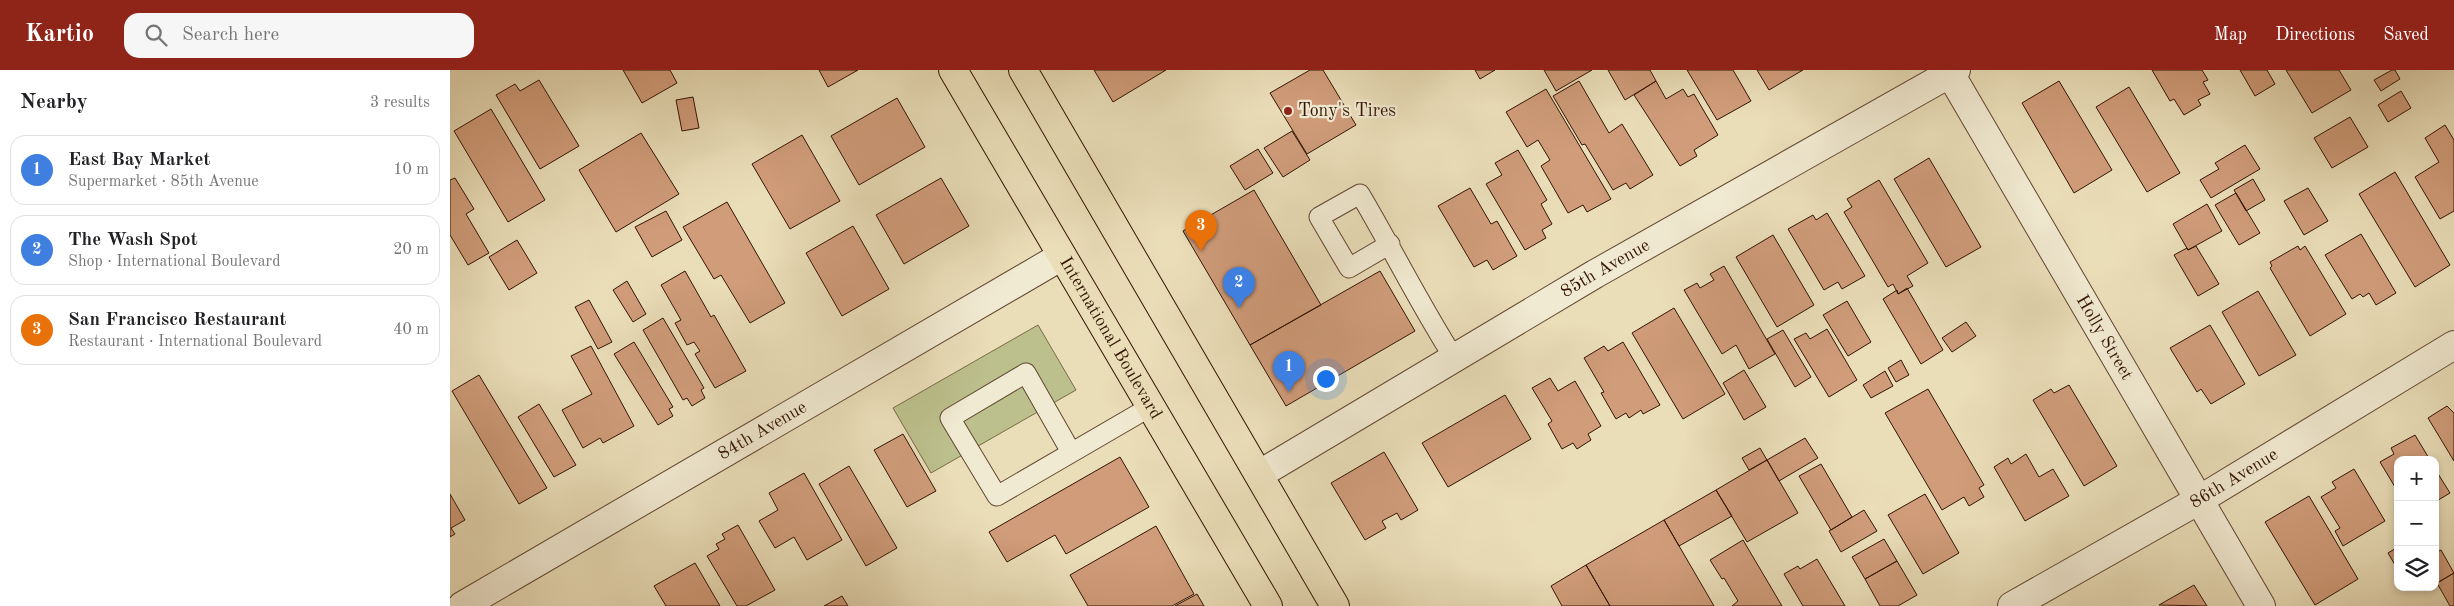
<!DOCTYPE html>
<html lang="en">
<head>
<meta charset="utf-8">
<style>
  :root { --surface:#fff; --page:#f6f6f6; --text:#202124; --muted:#757577; --line:#e0e0e0; --accent:#8f2418 }
  body { margin:0; font-family:"Old Standard TT",serif; background:var(--page); color:var(--text) }
  .controls { position:absolute; right:15px; bottom:15px; display:grid; overflow:hidden; border-radius:10px; box-shadow:0 2px 8px #0003 }
  .controls button { width:45px; height:45px; display:grid; place-items:center; padding:0; border:0; border-bottom:1px solid var(--line); background:var(--surface); color:var(--text); font:25px sans-serif }
  .you { position:absolute; left:875px; top:308px; width:18px; height:18px; margin:-12px; border:4px solid #fff; border-radius:50%; background:#1a73e8; box-shadow:0 0 0 8px #1a73e833 }
  .badge { display:grid; place-items:center; width:32px; height:32px; border-radius:50%; background:var(--accent); color:#fff; font-size:16px; font-weight:700 }
  .pin { position:absolute; translate:-50% -41px; filter:drop-shadow(0 1px 2px #0008) }
  .pin::after { content:''; position:absolute; top:26px; width:18px; height:15px; background:inherit; clip-path:polygon(0 0,100% 0,50% 100%) }
  .list { margin:0; padding:0; list-style:none }
  h2 { display:flex; justify-content:space-between; align-items:center; height:65px; margin:0; padding:0 20px; font-size:21px }
  h2 small { font-size:16px; font-weight:400; color:var(--muted) }
  .list li { display:grid; grid-template-columns:32px 1fr auto; gap:15px; align-items:center; box-sizing:border-box; height:70px; margin:0 10px 10px; padding:0 10px; border:1px solid var(--line); border-radius:15px }
  .list b { display:block; font-size:19px; white-space:nowrap }
  .list p { margin:0; font-size:16px; white-space:nowrap; color:var(--muted) }
  .list em { font-size:16px; font-style:normal; color:var(--muted) }
  .icon { flex:none; width:28px; height:28px; fill:none; stroke:currentColor; stroke-width:2; stroke-linecap:round; stroke-linejoin:round }
  .map { position:relative; flex:none; width:2004px; height:536px; overflow:hidden }
  header { display:flex; align-items:center; gap:30px; box-sizing:border-box; height:70px; padding:0 25px; background:var(--accent); color:#fff }
  header strong { font-size:24px }
  nav { display:flex; gap:28px; margin-inline-start:auto; font-size:18px }
  .search { width:350px; height:45px; background:var(--page); display:flex; align-items:center; gap:12px; box-sizing:border-box; padding:0 18px; border-radius:15px; color:var(--muted); font-size:19px }
  main { display:flex }
  aside { flex:1; background:var(--surface) }
  .map>svg:first-child { display:block }
</style>
</head>
<body>
<header>
<strong>Kartio</strong>
<div class="search"><svg class="icon" aria-label="search" viewBox="0 0 24 24"><circle cx="10" cy="10" r="6"/><path d="M15 15l6 6"/></svg>Search here</div>
<nav><a>Map</a><a>Directions</a><a>Saved</a></nav>
</header>
<main>
<aside>
<h2>Nearby<small>3 results</small></h2>
<ul class="list">
<li><span class="badge" style="background:#3f7fe0">1</span><div><b>East Bay Market</b><p>Supermarket · 85th Avenue</p></div><em>10 m</em></li>
<li><span class="badge" style="background:#3f7fe0">2</span><div><b>The Wash Spot</b><p>Shop · International Boulevard</p></div><em>20 m</em></li>
<li><span class="badge" style="background:#e8710a">3</span><div><b>San Francisco Restaurant</b><p>Restaurant · International Boulevard</p></div><em>40 m</em></li>
</ul>
</aside>
<div class="map">
<svg width="2004" height="536" viewBox="0 0 2004 536">
  <rect width="100%" height="100%" fill="#eadeb9"/>
  <filter id="stains"><feTurbulence type="fractalNoise" baseFrequency=".004" numOctaves="4"/><feColorMatrix values="0 0 0 0 .2 0 0 0 0 .09 0 0 0 0 .02 0 0 0 .5 -.17"/></filter>
  <radialGradient id="worn" r=".72"><stop offset=".6" stop-color="#630" stop-opacity="0"/><stop offset="1" stop-color="#630" stop-opacity=".3"/></radialGradient>
  <path fill="#bcc08c" stroke="#786a48" d="M588 255 626 320 481 403 443 338Z"/>
  <path fill="#d09c7a" stroke="#331403" d="M173 0H220L227 13 192 33Z
    M369 0H408L378 17Z
    M644 0H716L663 32Z
    M860 0H873L906 55 857 84 820 23Z
    M1025 0H1045L1030 9Z
    M1094 0H1142L1106 21Z
    M1158 0H1200L1206 11 1175 30Z
    M1237 0H1283L1301 31 1267 50Z
    M1307 0H1353L1319 20Z
    M1702 0H1752L1758 10 1753 12 1760 24 1748 30 1751 35 1734 45 1724 29 1720 31Z
    M1790 0H1817L1825 14 1805 26Z
    M1836 0H1889L1901 20 1862 43Z
    M1942 0H1945L1950 9 1931 21 1924 10Z
    M89 10 129 76 90 99 46 25 65 14 70 21Z
    M1129 11 1159 63 1172 54 1203 105 1180 119 1176 113 1163 120 1135 74 1132 75 1103 26Z
    M1206 11 1216 29 1233 19 1238 27 1244 24 1268 65 1244 80 1247 86 1230 96 1184 25Z
    M1609 11 1662 100 1624 123 1572 33Z
    M1679 17 1730 103 1697 122 1646 37Z
    M1096 19 1161 129 1137 142 1133 135 1118 143 1091 96 1100 90 1088 70 1077 77 1056 42Z
    M1951 21 1961 38 1938 52 1928 35Z
    M243 27 249 58 232 61 226 30Z
    M447 28 475 77 409 115 381 66Z
    M41 39 95 130 58 152 4 61Z
    M1900 47 1918 77 1882 98 1864 68Z
    M1995 55 2004 70V141L1990 149 1965 107 1989 92 1975 68Z
    M842 61 860 90 833 107 814 78Z
    M191 63 229 124 166 162 129 100Z
    M352 65 390 131 340 159 302 94Z
    M1795 75 1810 99 1761 128 1750 110 1769 99 1765 93Z
    M808 79 823 103 795 120 780 96Z
    M1068 80 1097 130 1091 134 1102 154 1092 160 1096 168 1075 180 1036 114 1052 105 1045 93Z
    M1479 88 1531 177 1496 197 1444 109Z
    M1945 102 2000 195 1965 217 1909 124Z
    M5 108 24 139 16 144 39 183 18 195 0 165V110Z
    M491 108 519 156 454 194 426 145Z
    M1803 109 1815 130 1796 141 1784 120Z
    M1429 110 1478 193 1457 206 1463 216 1448 224 1443 214 1438 217 1394 142 1402 137 1397 129Z
    M1020 118 1041 154 1047 151 1067 186 1043 200 1037 190 1024 197 988 136Z
    M1858 118 1878 151 1854 165 1834 131Z
    M804 120 871 235 800 275 733 161Z
    M1786 123 1810 163 1789 175 1765 135Z
    M277 132 335 233 300 253 271 205 264 209 233 157Z
    M1757 134 1772 161 1738 180 1723 154Z
    M216 141 232 170 202 187 185 157Z
    M1377 143 1415 206 1392 219 1388 212 1374 220 1338 159 1363 145 1366 150Z
    M403 156 439 219 392 246 356 183Z
    M1911 164 1946 223 1926 235 1919 223 1913 227 1910 224 1902 229 1875 185Z
    M1323 165 1364 235 1327 257 1286 187Z
    M67 170 87 203 59 220 39 187Z
    M1746 176 1769 214 1748 226 1724 185 1737 178 1738 180Z
    M1848 176 1850 180 1855 176 1896 244 1860 266 1820 198 1822 196 1820 192Z
    M1274 196 1325 284 1299 299 1286 275 1272 284 1234 220 1247 213 1250 218 1264 210 1260 204Z
    M235 201 261 247 264 245 296 301 265 318 245 284 250 281 244 272 237 275 225 253 231 250 211 215Z
    M930 201 965 261 836 336 800 275Z
    M177 211 196 244 183 252 163 220Z
    M1457 218 1493 280 1471 294 1433 229 1447 220 1448 224Z
    M1808 221 1846 285 1809 306 1772 242Z
    M139 230 162 272 148 279 125 237Z
    M1397 231 1421 272 1398 286 1373 245Z
    M1224 238 1275 324 1233 349 1182 263Z
    M213 248 254 318 251 320 255 328 242 336 237 328 233 330 193 260Z
    M1516 252 1526 266 1502 282 1492 268Z
    M1760 255 1795 314 1761 334 1751 319 1747 322 1720 278Z
    M1377 259 1407 310 1379 327 1344 269 1356 263 1360 269Z
    M1333 260 1361 307 1345 317 1317 269Z
    M184 272 223 337 219 339 223 346 208 355 164 284Z
    M1173 272 1210 335 1193 344 1191 340 1179 348 1176 343 1166 349 1151 323 1154 322 1134 288 1154 276 1158 281Z
    M141 276 184 356 153 373 150 368 133 378 112 340 142 324 121 286Z
    M1451 290 1459 305 1446 312 1438 298Z
    M1294 300 1316 337 1294 350 1273 313Z
    M1435 301 1443 316 1421 328 1413 315Z
    M29 305 97 418 69 434 2 321Z
    M1100 308 1108 321 1125 311 1151 356 1138 364 1141 370 1127 379 1123 373 1112 379 1098 354 1102 351 1082 318Z
    M1619 315 1667 396 1634 416 1583 330 1601 319 1604 323Z
    M1478 319 1534 415 1529 418 1534 427 1519 436 1514 427 1492 440 1435 343Z
    M1055 325 1081 369 998 417 972 373Z
    M89 334 126 395 104 407 68 347Z
    M1997 336 2004 343V391L1978 348Z
    M453 364 486 421 457 437 424 380Z
    M1965 365 1980 390H1948V422L1930 392 1944 384 1941 378Z
    M1355 368 1368 388 1329 411 1317 390Z
    M1310 378 1317 390 1299 400 1292 388Z
    M934 382 968 440 951 450 947 443 932 451 936 458 915 470 881 413Z
    M1576 384 1589 407 1603 399 1619 426 1575 451 1544 397 1558 388 1561 394Z
    M670 387 699 437 616 484 605 465 557 492 539 462Z
    M1317 390 1348 443 1297 472 1266 420Z
    M1371 394 1402 447 1381 460 1349 406Z
    M399 396 447 478 416 496 369 414Z
    M1904 399 1935 451 1893 476 1885 461 1890 458 1871 427 1886 418 1882 412Z
    M1985 399 2000 423 1985 432Z
    M354 403 392 470 357 490 344 467 325 478 309 451 328 440 319 423Z
    M1266 420 1282 446 1229 476 1214 450Z
    M0 424 15 450 1 458 5 464 0 467Z
    M1475 424 1509 483 1473 504 1438 445Z
    M1859 426 1908 509 1865 535 1815 452Z
    M1414 440 1427 461 1391 482 1379 461Z
    M1214 450 1264 536H1160L1136 495Z
    M288 455 325 520 296 536H287L257 486 269 479 266 474 275 469 272 464Z
    M706 456 744 524 722 536H638L620 505Z
    M1434 469 1447 491 1415 509 1402 487Z
    M1293 470 1332 536H1282L1288 531 1274 508 1272 509 1260 490Z
    M1948 477V500L1938 483Z
    M1991 480 2004 503 1987 513 1985 509V483Z
    M1367 489 1395 536H1353L1334 504 1348 496 1350 499Z
    M1447 491 1467 525 1448 536H1430L1415 509Z
    M245 493 270 536H216L204 516Z
    M1136 495 1160 536H1112L1101 516Z
    M2004 503V536H2000L1987 513Z
    M1744 515 1757 536 1709 535Z
    M747 524 754 536H725Z
    M392 526 398 536H374Z"/>
  <g fill="none" stroke-linecap="round" stroke-linejoin="round">
    <g stroke="#614630" stroke-width="21">
      <path id="lane" d="M940 174 899 198 869 147 910 124C942 178 970 235 1004 288
        M621 382 576 303 500 348 547 426 700 337"/>
    </g>
    <g stroke="#614630" stroke-width="30">
      <g id="street">
        <path id="s1" d="M1498 0 1811 536"/>
        <path id="s2" d="M810 404 1145 204 1506 0"/>
        <path id="s3" d="M12 536 612 186"/>
        <path id="s4" d="M1562 536 1749 430 2004 275"/>
      </g>
    </g>
    <g stroke="#331403" stroke-width="30">
      <g id="primary">
        <path id="s5" d="M503 0 818 536"/>
        <path d="M573 0 885 536"/>
      </g>
    </g>
    <use href="#lane" stroke="#f1ead2" stroke-width="19"/>
    <use href="#street" stroke="#f1ead2" stroke-width="28"/>
    <use href="#primary" stroke="#eadeb9" stroke-width="28"/>
  </g>
  <circle fill="#8f2418" stroke="#f1ead2" stroke-width="2" cx="838" cy="41" r="5"/>
  <g text-anchor="middle" dominant-baseline="central" stroke-width="4.5" stroke-linejoin="round" paint-order="stroke">
    <g font-size="18" fill="#331403" stroke="#f1ead2" text-anchor="start">
      <text x="848" y="41">Tony's Tires</text>
    </g>
    <g font-size="18" fill="#331403" stroke="#f1ead2">
      <text stroke="none"><textPath href="#s2" startOffset="402">85th Avenue</textPath></text>
      <text stroke="none"><textPath href="#s5" startOffset="311">International Boulevard</textPath></text>
      <text stroke="none"><textPath href="#s1" startOffset="310">Holly Street</textPath></text>
      <text stroke="none"><textPath href="#s3" startOffset="348">84th Avenue</textPath></text>
      <text stroke="none"><textPath href="#s4" startOffset="256">86th Avenue</textPath></text>
    </g>
  </g>
  <rect width="100%" height="100%" filter="url(#stains)"/>
  <rect width="100%" height="100%" fill="url(#worn)"/>
</svg>
<div class="controls">
<button>+</button>
<button>−</button>
<button><svg class="icon" aria-label="layers" viewBox="0 0 24 24"><path d="M12 4l9 5-9 5-9-5zM3 14l9 5 9-5"/></svg></button>
</div>
<div class="you"></div>
<div class="pin badge" style="left:839px;top:322px;background:#3f7fe0">1</div>
<div class="pin badge" style="left:789px;top:238px;background:#3f7fe0">2</div>
<div class="pin badge" style="left:751px;top:181px;background:#e8710a">3</div>
</div>
</main>
</body>
</html>
